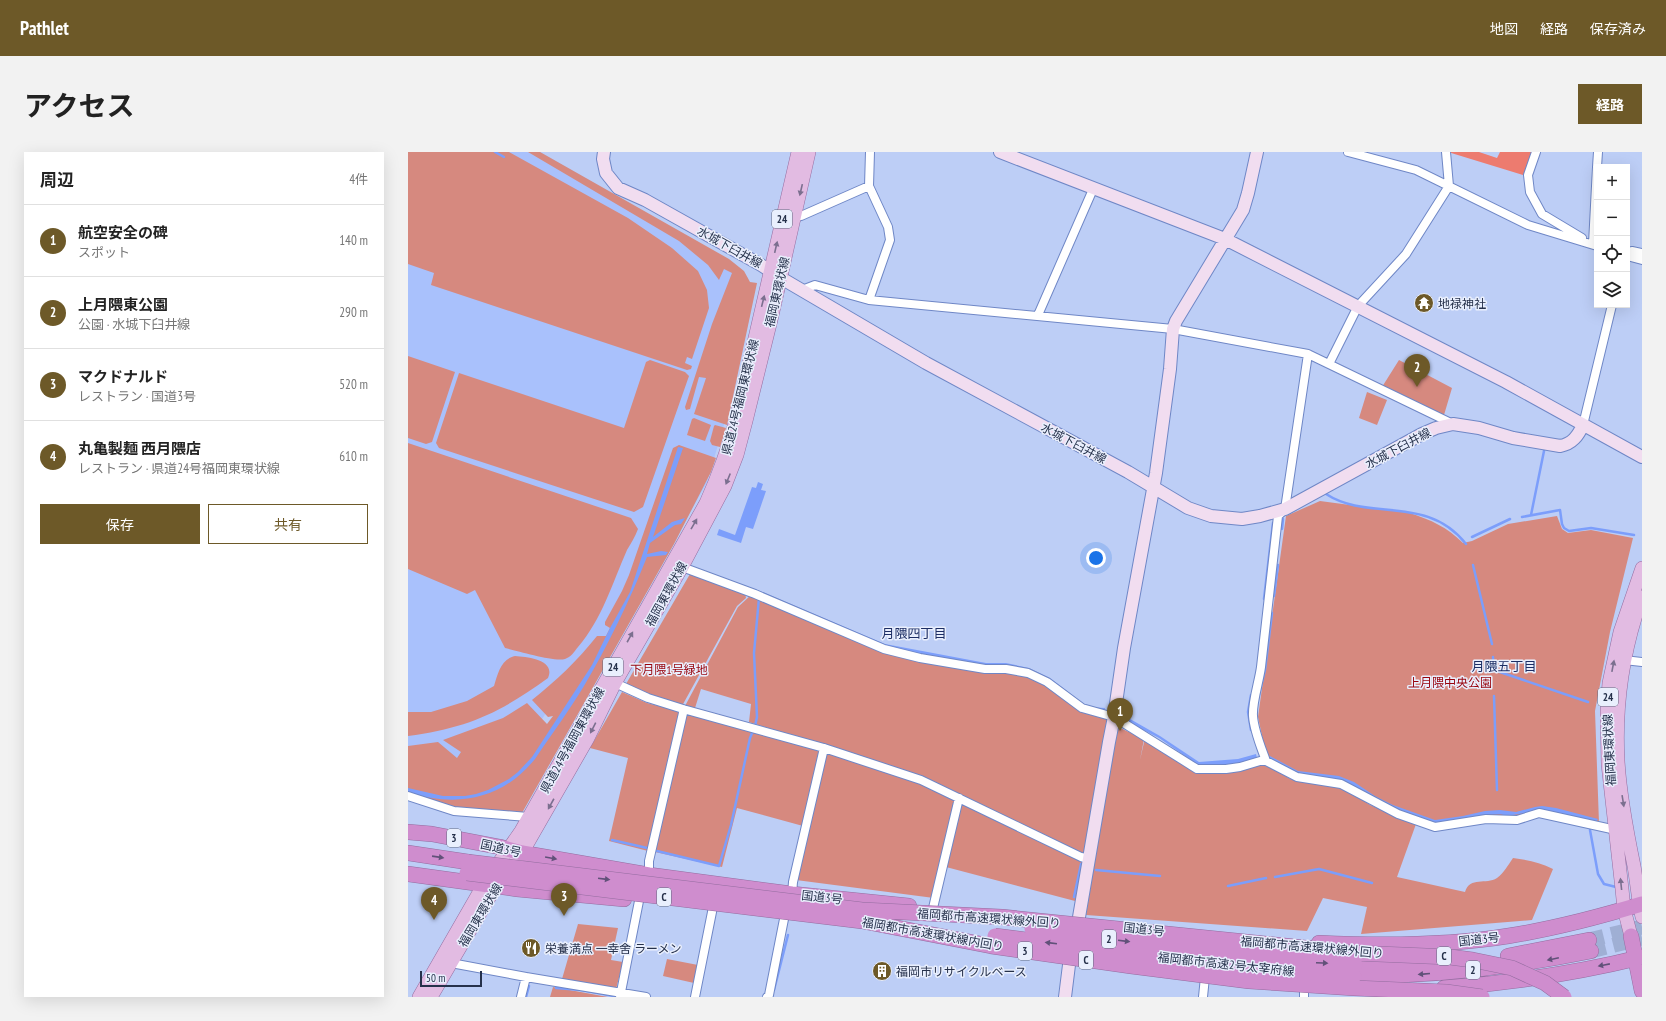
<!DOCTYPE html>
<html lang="ja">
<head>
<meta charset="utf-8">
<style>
  :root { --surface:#fff; --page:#f2f2f2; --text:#222; --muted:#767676; --line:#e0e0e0; --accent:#6d5928 }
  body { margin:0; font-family:"PT Sans Narrow","Noto Sans JP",sans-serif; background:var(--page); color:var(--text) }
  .controls { position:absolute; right:12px; top:12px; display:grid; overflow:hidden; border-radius:0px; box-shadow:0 4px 16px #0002 }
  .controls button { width:36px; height:36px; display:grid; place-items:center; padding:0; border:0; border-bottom:1px solid var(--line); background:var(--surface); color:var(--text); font:20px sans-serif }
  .scale { position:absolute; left:12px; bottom:10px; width:62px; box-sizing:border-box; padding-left:4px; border:2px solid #26314b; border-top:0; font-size:11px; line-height:14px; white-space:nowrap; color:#26314b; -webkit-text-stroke:3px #e9effd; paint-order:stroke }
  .you { position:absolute; left:688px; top:406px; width:14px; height:14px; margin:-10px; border:3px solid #fff; border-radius:50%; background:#1a73e8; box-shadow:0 0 0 6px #1a73e833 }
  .badge { display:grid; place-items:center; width:26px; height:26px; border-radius:50%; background:var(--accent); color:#fff; font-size:13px; font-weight:700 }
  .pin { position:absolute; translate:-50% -33px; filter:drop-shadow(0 1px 2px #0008) }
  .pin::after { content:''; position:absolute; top:21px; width:14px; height:12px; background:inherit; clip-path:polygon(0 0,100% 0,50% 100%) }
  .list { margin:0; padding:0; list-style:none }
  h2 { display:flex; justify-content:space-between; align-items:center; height:52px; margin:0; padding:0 16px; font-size:17px }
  h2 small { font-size:13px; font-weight:400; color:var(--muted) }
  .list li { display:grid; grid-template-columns:26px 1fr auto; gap:12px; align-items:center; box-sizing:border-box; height:72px; padding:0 16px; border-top:1px solid var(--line) }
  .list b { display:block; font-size:15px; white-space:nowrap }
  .list p { margin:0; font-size:13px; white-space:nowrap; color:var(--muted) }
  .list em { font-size:13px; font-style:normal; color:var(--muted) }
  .actions { display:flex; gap:8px; padding:12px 16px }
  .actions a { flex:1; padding:9px 0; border:1px solid var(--accent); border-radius:0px; text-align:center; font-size:14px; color:var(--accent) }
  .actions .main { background:var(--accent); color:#fff }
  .icon { flex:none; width:22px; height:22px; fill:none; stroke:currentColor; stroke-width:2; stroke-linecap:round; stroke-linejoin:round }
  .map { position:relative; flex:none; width:1234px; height:845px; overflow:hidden; border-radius:0px }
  header { display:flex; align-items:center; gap:24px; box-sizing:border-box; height:56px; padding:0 20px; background:var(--accent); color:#fff }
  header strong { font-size:19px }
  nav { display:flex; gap:22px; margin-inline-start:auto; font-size:14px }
  .intro { display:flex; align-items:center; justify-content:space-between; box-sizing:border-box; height:96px; padding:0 24px }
  h1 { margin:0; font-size:28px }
  .button { padding:10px 18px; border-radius:0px; background:var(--accent); color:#fff; font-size:14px; font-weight:700 }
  main { display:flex; gap:24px; padding:0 24px }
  aside { flex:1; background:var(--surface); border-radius:0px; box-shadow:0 4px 16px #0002 }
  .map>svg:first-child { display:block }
</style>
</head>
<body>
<header>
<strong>Pathlet</strong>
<nav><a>地図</a><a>経路</a><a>保存済み</a></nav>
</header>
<div class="intro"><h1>アクセス</h1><a class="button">経路</a></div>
<main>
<aside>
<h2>周辺<small>4件</small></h2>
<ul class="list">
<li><span class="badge">1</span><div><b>航空安全の碑</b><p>スポット</p></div><em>140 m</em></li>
<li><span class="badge">2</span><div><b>上月隈東公園</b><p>公園 · 水城下臼井線</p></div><em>290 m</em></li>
<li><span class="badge">3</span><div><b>マクドナルド</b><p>レストラン · 国道3号</p></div><em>520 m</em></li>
<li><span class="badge">4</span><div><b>丸亀製麺 西月隈店</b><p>レストラン · 県道24号福岡東環状線</p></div><em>610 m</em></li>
</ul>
<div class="actions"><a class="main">保存</a><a>共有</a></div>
</aside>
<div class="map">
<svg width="1234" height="845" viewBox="0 0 1234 845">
  <rect width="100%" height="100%" fill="#bdcef6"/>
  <path fill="#a9c1fc" d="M0 0H132L326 111 340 126 343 147 342 163 318 266 299 330 174 554 138 561 116 594 0 622Z"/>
  <path fill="#d6897f" d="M0 0H101L220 66 264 96 290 119 299 138 301 156 284 207 279 205 277 211 284 214 283 217 279 218 23 133 26 121 0 112Z
    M120 0H132L321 107 336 119 342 130 349 131 319 273 286 262 298 226 291 225 282 257 278 258 277 255 304 172 324 121 316 117 311 128 300 113 271 89Z
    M0 204 47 220 24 290 18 292 0 286Z
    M242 208 277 220 281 224 235 355 226 360 31 296 28 291 51 221 216 276 238 210Z
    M991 208 1044 236 1036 263 974 235Z
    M959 240 979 248 969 273 951 266Z
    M286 266 303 273 297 289 279 283 284 267Z
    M307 273 318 276 312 295 304 293 302 289 306 274Z
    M0 291 223 366 230 377C227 385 223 391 219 398 204 432 194 467 170 495 166 500 163 505 157 507 146 510 110 499 97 496L67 438 59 442 0 417Z
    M271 293 308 306 303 320 266 392 114 661 39 654 22 647 0 640V594L30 590 49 606 53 600 35 588 95 566 119 551 139 572 145 564 140 565 124 548C148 529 170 508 189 484H198L202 476 197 473V470L214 439 221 423 265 296Z
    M912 349 1002 361C1023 368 1039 375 1055 391L1064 389 1100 372 1149 364 1154 377 1160 381 1183 378 1225 386 1202 480 1187 559 1191 671 1130 659 1110 665 1026 673 984 657 943 635 889 623 859 607 850 565 878 364Z
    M282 422 337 441 338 446 329 454 274 554 242 544 218 532Z
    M343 443 458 493 620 523 700 566 678 700 674 701 513 624 341 570 343 552 293 537 287 556 277 554 330 455Z
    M107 504C120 505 148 508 140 526 92 561 59 576 0 584V560H23L59 549 86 534C90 521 93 507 107 504Z
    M214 540 239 551 269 559 272 562 240 699 201 689 220 606 182 596Z
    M278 562 409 597 412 600 395 674 329 656 314 715 247 700Z
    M710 575 736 587 732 608 737 586 785 619 793 622 818 620 850 613 857 614 868 618 882 627 928 635 948 644 962 653 1008 672 989 725 1057 740C1062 724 1078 733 1089 726 1096 721 1100 713 1105 706 1119 708 1132 710 1145 717L1124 768 953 782 959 755 915 746 899 779 678 763 705 599Z
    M419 601 513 631 545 647 547 651 526 746 388 728 417 602Z
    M556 652 672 709 674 711 667 749 538 715 552 654Z
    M170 772 210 776 203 808 215 810 208 837 154 827Z
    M259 807 290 813 286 831 255 824Z
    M145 835 200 845H142Z"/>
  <path fill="#ed7b6f" d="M1040 0H1071L1089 6 1092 0H1127L1115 23Z"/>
  <path fill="#7c9efb" d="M270 295 275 296 245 385 264 370 277 366 273 372 267 373 242 391 239 402 253 399 260 400 258 403 239 405C221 450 200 493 176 534 161 559 143 583 127 607 94 648 48 656 0 640V636L35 644H57L68 642 80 638 101 627 110 620 124 605 184 513 202 476 222 440Z
    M350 330 355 332 353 338 358 339 345 377 338 375 333 391 309 383 311 377 327 383 344 335 348 336Z
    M289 416 352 439 477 492 578 511H598L621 516 642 526 676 552 682 555 697 556 696 561 681 557 640 529 476 495 288 418Z
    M715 563 752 584 791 610 830 607 848 602 849 606 831 611 818 613H790L751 586 714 567Z
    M862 604 890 619 931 624 946 630 967 644 985 653 1027 668 1055 664 1077 659 1092 658 1108 660 1127 655 1134 654 1148 656 1190 667 1188 670 1128 659 1099 664 1092 662 1078 663 1055 669 1027 672 998 660 990 659 944 633 888 622 860 606Z"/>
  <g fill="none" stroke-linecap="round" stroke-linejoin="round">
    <path stroke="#7c9efb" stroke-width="2.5" d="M87 0 96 5
      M918 342C961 370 1019 342 1058 392
      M1123 363 1136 299
      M1114 365 1152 358 1154 372 1156 376 1161 379 1183 376 1226 383
      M874 377 875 367
      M1064 385 1102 367
      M1065 413 1084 492
      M866 444 870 413
      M856 447 865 371
      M1085 505 1086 519
      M1086 518 1180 550
      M843 543 840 560 843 578
      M1086 544 1089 638
      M850 547 857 518 864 461
      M347 574 349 565 346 501 351 446
      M1182 678 1190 722 1196 732 1208 735
      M204 688 239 696
      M249 699 311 714 323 673 342 586 345 579
      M688 718 752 724
      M867 725 911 717 964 731
      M820 734 858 726
      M666 745 673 712
      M148 836 173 838 211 845
      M366 838 380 783
      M118 845 121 834"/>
    <path stroke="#9fafd4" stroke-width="15" stroke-dasharray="15 8" stroke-linecap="butt" d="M1181 788 1234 775
      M1183 799 1234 786"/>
    <g stroke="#6f87c6" stroke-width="10">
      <path id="street" d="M940 0 1008 18 1120 73 1189 94
        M1128 0 1120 23 1122 40 1134 62 1174 86
        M1189 15 1190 0
        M386 66 393 64 461 34
        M1185 92 1189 15
        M1219 101 1224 99 1234 101
        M1219 104 1234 108
        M394 138 407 133 461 148 765 177 900 202 1045 272
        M461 148 482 88 480 75 461 34 462 0
        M630 163 686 35
        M921 212 950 154 998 102 1041 34 1038 0
        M1175 273 1204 153
        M274 415 347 442 476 497 512 506 577 517H598L620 521 639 530 674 556 706 565 789 617H818L832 615 852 609H858L889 625 933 632 990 662 1027 675 1078 667 1109 668 1131 661 1208 678
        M1216 508 1234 510
        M207 531 240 546 275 557 416 596 513 628 673 705 681 707
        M858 609C853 595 846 579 845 564 844 550 851 530 853 515L870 364 877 357 900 202
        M0 644 46 659 120 665
        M241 723V709L275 561V557
        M384 742 385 730 416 596
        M525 756 551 646
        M43 811 118 825 238 845
        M113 845 118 825
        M212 845 231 749
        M287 845 305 755
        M359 845 361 843 377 762
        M795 845 797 825
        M896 845V836"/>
    </g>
    <g stroke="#6f87c6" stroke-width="14">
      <path id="secondary" d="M196 0 195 7 198 21 210 36 237 48 353 113 373 126 518 211 720 320 780 356 803 364 834 367 852 364 877 357 1014 282 1028 276 1045 272 1071 276 1105 286 1152 294C1164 292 1170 284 1175 273
        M592 0 817 87 1098 230 1234 305
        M657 845 662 805 670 771 701 590 706 565 716 496 748 321 762 217 765 177 768 169 835 58 840 41 849 0"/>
    </g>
    <g stroke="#946da0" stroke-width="14">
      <path id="primary" d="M1234 445C1215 498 1207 554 1210 609 1212 644 1219 680 1226 714 1229 731 1230 748 1234 765
        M108 709 114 701 180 586 207 531 274 415 317 334 329 303 338 269 363 168 401 0
        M1223 784 1216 757 1214 737 1200 612 1199 559 1201 531 1212 480 1234 416
        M11 845 76 732 113 679 298 351C310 324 320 297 328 268L390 0
        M23 845 88 734 93 727"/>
    </g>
    <g stroke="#946da0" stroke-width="16">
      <path id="highway" d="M0 680 24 682 92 695 114 701 241 723 384 742 501 754
        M0 701 60 710
        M0 722 109 737 216 747
        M1223 784 1234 839
        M911 791C974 794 1038 794 1100 784 1145 777 1191 765 1234 752
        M1100 804 1181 788
        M947 813H995L1034 810
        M946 824C1026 824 1105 815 1183 799
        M1036 836C1102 831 1169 821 1234 805"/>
    </g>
    <use href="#street" stroke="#fff" stroke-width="8"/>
    <use href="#secondary" stroke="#f1ddf0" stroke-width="12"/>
    <use href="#primary" stroke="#e2bbe2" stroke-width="13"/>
    <use href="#highway" stroke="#cf8dce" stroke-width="15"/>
    <g stroke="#946da0" stroke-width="16" stroke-linecap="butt">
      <path id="highway-bridge" d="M60 710 454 758 594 765 946 801 1042 805 1065 808 1104 816 1137 831 1156 845
        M59 721 454 769 583 794 723 814 841 829 946 836 1038 840 1074 845
        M624 777C731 791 839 807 947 813
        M587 784C706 799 826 817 946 824"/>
    </g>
    <use href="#highway-bridge" stroke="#cf8dce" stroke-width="15"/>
  </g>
  <defs><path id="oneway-solid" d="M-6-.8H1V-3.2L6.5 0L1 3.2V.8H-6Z"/></defs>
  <g fill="#7b6f8f">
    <use href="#oneway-solid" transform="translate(393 38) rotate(103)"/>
    <use href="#oneway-solid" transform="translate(368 95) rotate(-77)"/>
    <use href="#oneway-solid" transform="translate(355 149) rotate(-76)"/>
    <use href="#oneway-solid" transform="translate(320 327) rotate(112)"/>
    <use href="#oneway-solid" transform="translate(286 372) rotate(-60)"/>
    <use href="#oneway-solid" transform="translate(222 485) rotate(-61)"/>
    <use href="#oneway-solid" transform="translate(1205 514) rotate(-79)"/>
    <use href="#oneway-solid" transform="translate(185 576) rotate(117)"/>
    <use href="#oneway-solid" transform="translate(1215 649) rotate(81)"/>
    <use href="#oneway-solid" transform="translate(143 652) rotate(119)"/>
    <use href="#oneway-solid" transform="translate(1213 732) rotate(-96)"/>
  </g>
  <g fill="#615179">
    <use href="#oneway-solid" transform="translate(30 705) rotate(8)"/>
    <use href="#oneway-solid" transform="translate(143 706) rotate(10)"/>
    <use href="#oneway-solid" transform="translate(196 727) rotate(7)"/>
    <use href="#oneway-solid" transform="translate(716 789) rotate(7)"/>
    <use href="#oneway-solid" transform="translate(643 791) rotate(-173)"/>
    <use href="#oneway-solid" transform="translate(1145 807) rotate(168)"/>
    <use href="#oneway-solid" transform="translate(914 811) rotate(3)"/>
    <use href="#oneway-solid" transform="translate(1196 813) rotate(169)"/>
    <use href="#oneway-solid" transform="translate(1016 822) rotate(175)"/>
  </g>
  <defs>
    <g id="temple-disc" transform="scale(1)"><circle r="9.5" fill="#6d5928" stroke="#e9effd"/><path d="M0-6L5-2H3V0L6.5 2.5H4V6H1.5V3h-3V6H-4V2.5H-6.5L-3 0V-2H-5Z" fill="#fff"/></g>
    <g id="restaurant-disc" transform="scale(1)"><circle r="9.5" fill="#6d5928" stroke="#e9effd"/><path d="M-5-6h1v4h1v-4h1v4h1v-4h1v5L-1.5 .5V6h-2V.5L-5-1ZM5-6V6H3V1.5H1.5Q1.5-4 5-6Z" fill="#fff"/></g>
    <g id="building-disc" transform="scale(1)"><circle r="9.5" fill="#6d5928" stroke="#e9effd"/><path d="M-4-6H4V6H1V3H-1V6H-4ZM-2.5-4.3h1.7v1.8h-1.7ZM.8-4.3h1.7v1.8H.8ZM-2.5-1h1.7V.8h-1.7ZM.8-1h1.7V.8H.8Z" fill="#fff"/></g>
  </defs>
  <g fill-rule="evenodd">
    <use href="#temple-disc" x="1016" y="151"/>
    <use href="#restaurant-disc" x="123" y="796"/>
    <use href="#building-disc" x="474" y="819"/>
  </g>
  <g text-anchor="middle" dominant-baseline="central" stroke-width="3" stroke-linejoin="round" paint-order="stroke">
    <g fill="#e9effd" stroke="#606a80" stroke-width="1">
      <rect x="364" y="58" width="20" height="18" rx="3"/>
      <rect x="195" y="506" width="20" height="18" rx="3"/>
      <rect x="1190" y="536" width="20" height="18" rx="3"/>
      <rect x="39" y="677" width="14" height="18" rx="3"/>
      <rect x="249" y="736" width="14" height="18" rx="3"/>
      <rect x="694" y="778" width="14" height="18" rx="3"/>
      <rect x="610" y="790" width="14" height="18" rx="3"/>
      <rect x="1029" y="795" width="14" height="18" rx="3"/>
      <rect x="671" y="799" width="14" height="18" rx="3"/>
      <rect x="1058" y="809" width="14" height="18" rx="3"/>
    </g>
    <g font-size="11" font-weight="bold" fill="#26314b">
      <text x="374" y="67">24</text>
      <text x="205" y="515">24</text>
      <text x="1200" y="545">24</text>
      <text x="46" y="686">3</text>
      <text x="256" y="745">C</text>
      <text x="701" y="787">2</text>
      <text x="617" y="799">3</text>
      <text x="1036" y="804">C</text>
      <text x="678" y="808">C</text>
      <text x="1065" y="818">2</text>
    </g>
    <g font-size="12" fill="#26314b" stroke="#e9effd">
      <text transform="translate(322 95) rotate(29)">水城下臼井線</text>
      <text transform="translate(369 140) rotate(-77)">福岡東環状線</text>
      <text transform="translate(332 245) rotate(-76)">県道24号福岡東環状線</text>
      <text transform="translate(666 291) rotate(28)">水城下臼井線</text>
      <text transform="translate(990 296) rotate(-28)">水城下臼井線</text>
      <text transform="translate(258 442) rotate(-61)">福岡東環状線</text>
      <text transform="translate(164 588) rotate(-61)">県道24号福岡東環状線</text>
      <text transform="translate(1201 598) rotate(-93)">福岡東環状線</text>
      <text transform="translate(93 696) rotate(13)">国道3号</text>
      <text transform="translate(414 745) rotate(6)">国道3号</text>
      <text transform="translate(72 763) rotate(-59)">福岡東環状線</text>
      <text transform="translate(581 766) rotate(4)">福岡都市高速環状線外回り</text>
      <text transform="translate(736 777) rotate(6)">国道3号</text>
      <text transform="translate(525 782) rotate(10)">福岡都市高速環状線内回り</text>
      <text transform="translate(1071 787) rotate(-6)">国道3号</text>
      <text transform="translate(904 795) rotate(5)">福岡都市高速環状線外回り</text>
      <text transform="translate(818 812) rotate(6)">福岡都市高速2号太宰府線</text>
    </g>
    <g font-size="12" fill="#26314b" stroke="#e9effd" text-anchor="start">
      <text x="1030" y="151">地禄神社</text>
      <text x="137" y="796">栄養満点 一幸舍 ラーメン</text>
      <text x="488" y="819">福岡市リサイクルベース</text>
    </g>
    <g font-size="12" fill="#97030c" stroke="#e9effd">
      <text x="261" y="517">下月隈1号緑地</text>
      <text x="1042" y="530">上月隈中央公園</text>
    </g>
    <g font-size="13" fill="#1d2e65" stroke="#e9effd">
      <text x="506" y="481">月隈四丁目</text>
      <text x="1096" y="514">月隈五丁目</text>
    </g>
  </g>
</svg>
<div class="controls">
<button>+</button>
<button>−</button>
<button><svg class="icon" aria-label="locate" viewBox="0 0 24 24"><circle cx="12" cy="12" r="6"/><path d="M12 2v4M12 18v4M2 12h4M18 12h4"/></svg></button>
<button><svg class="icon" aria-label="layers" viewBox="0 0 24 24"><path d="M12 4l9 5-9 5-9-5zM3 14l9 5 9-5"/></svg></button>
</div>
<div class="scale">50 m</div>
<div class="you"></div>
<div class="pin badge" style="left:712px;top:579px">1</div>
<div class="pin badge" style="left:1009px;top:235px">2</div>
<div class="pin badge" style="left:156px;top:764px">3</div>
<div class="pin badge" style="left:26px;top:768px">4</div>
</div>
</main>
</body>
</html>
